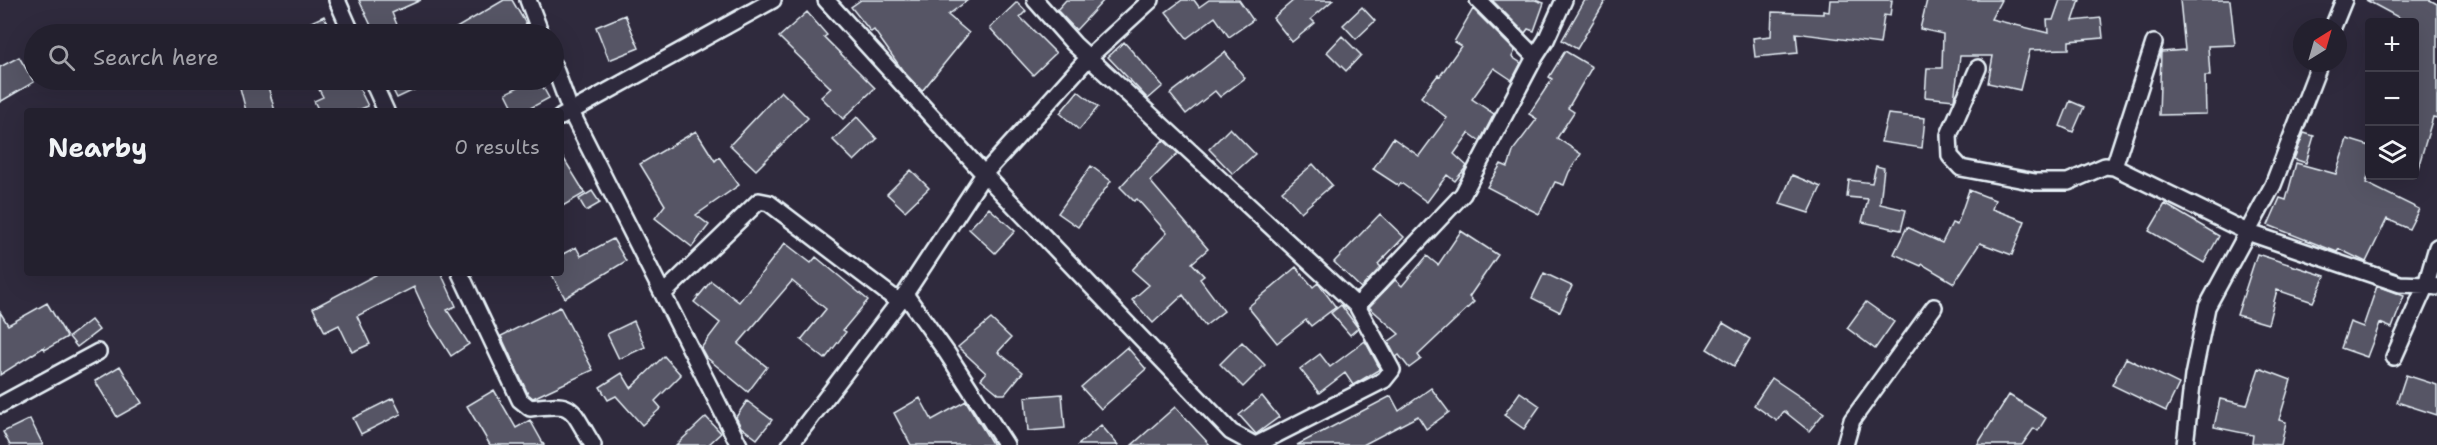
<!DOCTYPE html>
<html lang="en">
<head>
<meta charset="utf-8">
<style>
  :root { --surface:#23202e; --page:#2f2d3a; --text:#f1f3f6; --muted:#a3a3aa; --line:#403e4a }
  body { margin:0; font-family:"Shantell Sans",sans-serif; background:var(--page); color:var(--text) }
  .controls { position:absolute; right:18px; top:18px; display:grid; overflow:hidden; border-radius:6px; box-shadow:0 6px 24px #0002 }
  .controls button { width:54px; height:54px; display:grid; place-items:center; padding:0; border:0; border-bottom:2px solid var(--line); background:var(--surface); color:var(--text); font:30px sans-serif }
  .compass { position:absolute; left:2293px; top:18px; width:54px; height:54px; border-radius:50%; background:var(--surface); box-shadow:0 6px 24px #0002; rotate:37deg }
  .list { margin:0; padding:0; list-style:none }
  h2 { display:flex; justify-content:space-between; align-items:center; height:78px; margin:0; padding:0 24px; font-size:26px }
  h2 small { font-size:20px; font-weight:400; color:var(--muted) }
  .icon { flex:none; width:33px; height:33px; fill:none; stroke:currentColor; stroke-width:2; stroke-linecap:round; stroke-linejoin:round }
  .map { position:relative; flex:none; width:2437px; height:445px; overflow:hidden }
  .search { position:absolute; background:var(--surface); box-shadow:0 6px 24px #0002; left:24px; top:24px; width:540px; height:66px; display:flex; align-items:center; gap:15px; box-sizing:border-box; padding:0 21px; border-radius:33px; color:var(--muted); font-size:22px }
  .panel { position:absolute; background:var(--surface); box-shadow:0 6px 24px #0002; left:24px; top:108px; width:540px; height:168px; border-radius:6px }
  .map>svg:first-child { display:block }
</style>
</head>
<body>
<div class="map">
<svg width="2437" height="445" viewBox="0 0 2437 445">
  <rect width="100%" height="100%" fill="#2f2a3d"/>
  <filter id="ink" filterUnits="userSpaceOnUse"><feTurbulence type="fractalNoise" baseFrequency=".0167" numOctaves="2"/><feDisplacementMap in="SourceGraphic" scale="12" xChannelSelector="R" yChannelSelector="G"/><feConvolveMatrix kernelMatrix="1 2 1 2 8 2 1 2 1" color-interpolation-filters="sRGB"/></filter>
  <g filter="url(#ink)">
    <path fill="#575565" stroke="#e8f1f8" stroke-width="1.5" d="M359 0H421L392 13 401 34H375Z
      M504 0H512L529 29 519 34H446Z
      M861 0H968L948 15 969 33 922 91 903 71 874 30 871 32 851 7Z
      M1066 0H1104L1076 30 1057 10Z
      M1182 0H1194L1199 7 1209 0H1239L1253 20 1229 37 1215 17 1187 38 1166 12Z
      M1294 0H1333L1311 19 1315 23 1292 42 1273 18Z
      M1492 0H1535L1544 3 1534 31 1528 29 1525 33Z
      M1585 0H1606L1577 49 1562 40Z
      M1830 0H1892L1890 16 1884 15 1880 44 1796 33 1798 53 1755 57 1753 38 1771 36 1772 12 1823 14V11L1829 12Z
      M1927 0H2001L1991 19 2048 33 2047 20H2053L2060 0H2080L2073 21 2101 18 2103 38 2069 41V49L2030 50 2020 90 1988 83 1993 56H1960L1954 100 1925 97 1927 68H1942L1943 34 1920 29Z
      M2180 0H2230L2235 45 2208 46 2210 76H2205L2206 114 2159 115 2161 52 2185 50Z
      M2366 0H2430L2437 4V118L2433 117 2418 168H2415V22H2407Z
      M1017 2 1026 11 1020 17 1056 53 1033 75 990 28Z
      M1362 7 1375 21 1356 39 1343 25Z
      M1473 9 1515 51 1512 57 1521 63 1512 80 1494 68 1472 99 1494 114 1480 141 1469 133 1454 154 1467 166 1455 181 1447 175 1427 202 1401 183 1399 186 1373 169 1393 138 1419 156 1447 118 1421 97 1438 75 1440 76 1461 46 1454 42Z
      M807 12 827 35 824 37 875 88 843 119 821 97 831 88 779 37Z
      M625 15 639 48 609 60 596 27Z
      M324 16 333 34H286Z
      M1342 36 1361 55 1346 71 1327 52Z
      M1124 42 1163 86 1148 99 1108 57Z
      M1565 51 1592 67 1568 108 1574 112 1557 138 1581 154 1569 172 1564 185 1555 182 1539 214 1487 187 1501 164 1508 167 1514 149 1537 119 1529 114 1552 79 1549 77Z
      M1225 52 1245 78 1220 97 1215 91 1186 114 1170 94Z
      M19 57 34 82 0 102V67Z
      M238 80H266L275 111H246Z
      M314 80H355L368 106 356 111H319L314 101 323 97Z
      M388 80H435L397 98Z
      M532 80H539L549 98 525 111H515L506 93Z
      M781 91 808 118 756 170 730 145Z
      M1078 91 1098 107 1079 130 1060 113Z
      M2070 101 2084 107 2073 132 2060 126Z
      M1888 114 1925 118 1922 148 1881 142Z
      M857 117 877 139 854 161 833 140Z
      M1230 128 1255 154 1233 174 1209 149Z
      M696 131 715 161 719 157 739 185 696 215 709 225 692 247 655 218 665 205 640 164Z
      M2304 133 2314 136 2306 163 2294 159Z
      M2347 139 2370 146V169L2366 183 2419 209 2409 229 2387 219 2366 262 2339 249 2337 252 2268 225 2280 198 2286 200 2296 163 2336 174Z
      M1163 140 1178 153 1150 181 1208 249 1192 263 1204 276 1200 279 1224 311 1205 326 1183 295 1153 323 1132 300 1149 285 1132 270 1167 233 1137 199 1134 201 1120 187Z
      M561 154 585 193 561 207Z
      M1313 164 1332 185 1301 212 1282 191Z
      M1091 166 1111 181 1078 227 1058 213Z
      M1876 166 1884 168 1880 204 1906 210 1901 230 1862 222 1868 199 1847 197 1849 180 1872 183Z
      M911 170 929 188 905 211 887 194Z
      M1792 175 1821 187 1809 213 1780 204Z
      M1969 190 1995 200 1992 209 2025 221 2012 255 1980 243 1954 283 1922 264 1921 266 1894 254 1907 227 1942 243 1952 223 1957 225Z
      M592 191 600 203 586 211 579 199Z
      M2165 204 2219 236 2204 263 2149 231Z
      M989 208 1015 231 995 253 969 229Z
      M1380 214 1404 237 1378 264 1381 267 1361 288 1334 262Z
      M1461 231 1498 255 1469 297 1474 302 1418 355 1421 359 1409 368 1399 355 1396 357 1388 342 1399 334 1369 307 1395 280 1402 286 1427 256 1438 265Z
      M613 239 626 261 565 298 551 273H561V255L576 247 581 256Z
      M785 243 811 263 816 257 868 300 843 330 846 332 825 359 801 340 826 309 792 281 738 344 767 367 748 392 706 357 701 348 720 323 694 302 711 281 739 302Z
      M2257 254 2325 276 2313 302 2277 290 2268 324 2237 315Z
      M1296 267 1313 287 1318 283 1336 307 1311 326 1306 320 1277 343 1248 307Z
      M379 273H441L456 306 447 310 469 344 451 356 432 326 414 287 357 316 370 344 352 352 339 325 325 332 313 308Z
      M1544 273 1572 286 1560 312 1532 298Z
      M2377 286 2404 296 2392 328 2380 323 2367 357 2341 348 2350 322 2363 327Z
      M1866 302 1894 322 1875 349 1847 328Z
      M47 303 67 337 45 350 44 347 0 375V312L8 325Z
      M1341 305 1358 328 1350 335 1331 313Z
      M560 307 593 370 533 398 528 394 501 336Z
      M991 319 1011 338 998 352 1023 372 1005 394H999L981 379 986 373 958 347Z
      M91 320 99 330 77 347 69 337Z
      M634 321 645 347 619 359 607 334Z
      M1723 323 1750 339 1734 366 1707 349Z
      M1365 341 1380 369 1353 385 1345 373 1319 393 1300 369 1320 354 1330 367Z
      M1242 342 1265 365 1243 387 1220 364Z
      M1127 347 1146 369 1101 409 1081 387Z
      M664 356 681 375 655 401 661 408 642 425 616 396 608 400 600 387 622 373 631 388Z
      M2126 358 2179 384 2166 411 2112 385Z
      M120 366 142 403 117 417 95 381Z
      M2259 368 2291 380 2279 420 2286 422 2281 445 2252 443 2253 435 2214 427 2220 399 2247 405Z
      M2406 375 2437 385V415L2397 402Z
      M1772 378 1824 413 1809 431 1784 411 1777 421 1754 405Z
      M1431 388 1449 412 1426 429 1418 416 1363 445H1297L1391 396 1399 411Z
      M494 390 516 428 530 420 544 445H490L467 406Z
      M1520 392 1540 406 1524 429 1504 415Z
      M1062 394 1065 428 1028 431 1025 397Z
      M2009 395 2046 418 2038 431 2034 428 2022 445H1977Z
      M1262 396 1279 417 1256 434 1239 415Z
      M393 398 401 414 361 434 353 418Z
      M920 398 932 420 966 401 993 445H911L894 413Z
      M747 401 772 420 757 439 741 427 736 417Z
      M1175 407 1210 445H1132Z
      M706 417 721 433 708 445H676Z
      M30 419 43 445H10L3 432Z
      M1101 425 1118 445H1078Z"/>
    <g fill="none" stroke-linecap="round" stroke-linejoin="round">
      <g stroke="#e8f1f8" stroke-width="20">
        <path id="minor" d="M337 0 352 34
          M528 0 541 34
          M826 0 984 174 1231 432 1255 445
          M1035 0 1074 44 1357 306 1392 370 1384 380 1256 445
          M2333 27 2344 0
          M1535 57 1546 40 1564 0
          M554 66 571 112 739 445
          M1978 68 1949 135 1950 156 1961 168 2035 182H2068L2105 166 2114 167 2247 232 2400 284 2426 285 2437 247
          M372 80 386 111
          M561 117 773 0
          M2114 167 2154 43
          M460 273 520 400 530 408C577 402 569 407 593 445
          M664 293 759 201 769 203 898 301
          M905 294 947 353 1006 445
          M1357 306 1463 194 1535 57 1478 0
          M2394 357 2426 285 2437 287
          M0 405 98 352
          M790 445 905 294 984 174 1090 56 1151 0
          M1845 445 1852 420 1934 307
          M2185 445 2193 376 2207 307 2273 185 2320 63"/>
      </g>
      <use href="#minor" stroke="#2f2a3d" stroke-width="15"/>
    </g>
  </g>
</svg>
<div class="controls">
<button>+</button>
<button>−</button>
<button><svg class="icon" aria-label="layers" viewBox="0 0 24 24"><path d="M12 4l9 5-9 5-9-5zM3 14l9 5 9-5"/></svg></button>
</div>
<svg class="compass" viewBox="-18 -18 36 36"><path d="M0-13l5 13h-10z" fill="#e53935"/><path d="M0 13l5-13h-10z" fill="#a3a3aa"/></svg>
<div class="search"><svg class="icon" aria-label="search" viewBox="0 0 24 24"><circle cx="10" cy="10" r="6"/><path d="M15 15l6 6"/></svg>Search here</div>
<section class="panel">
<h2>Nearby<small>0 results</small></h2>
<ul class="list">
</ul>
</section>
</div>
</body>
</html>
